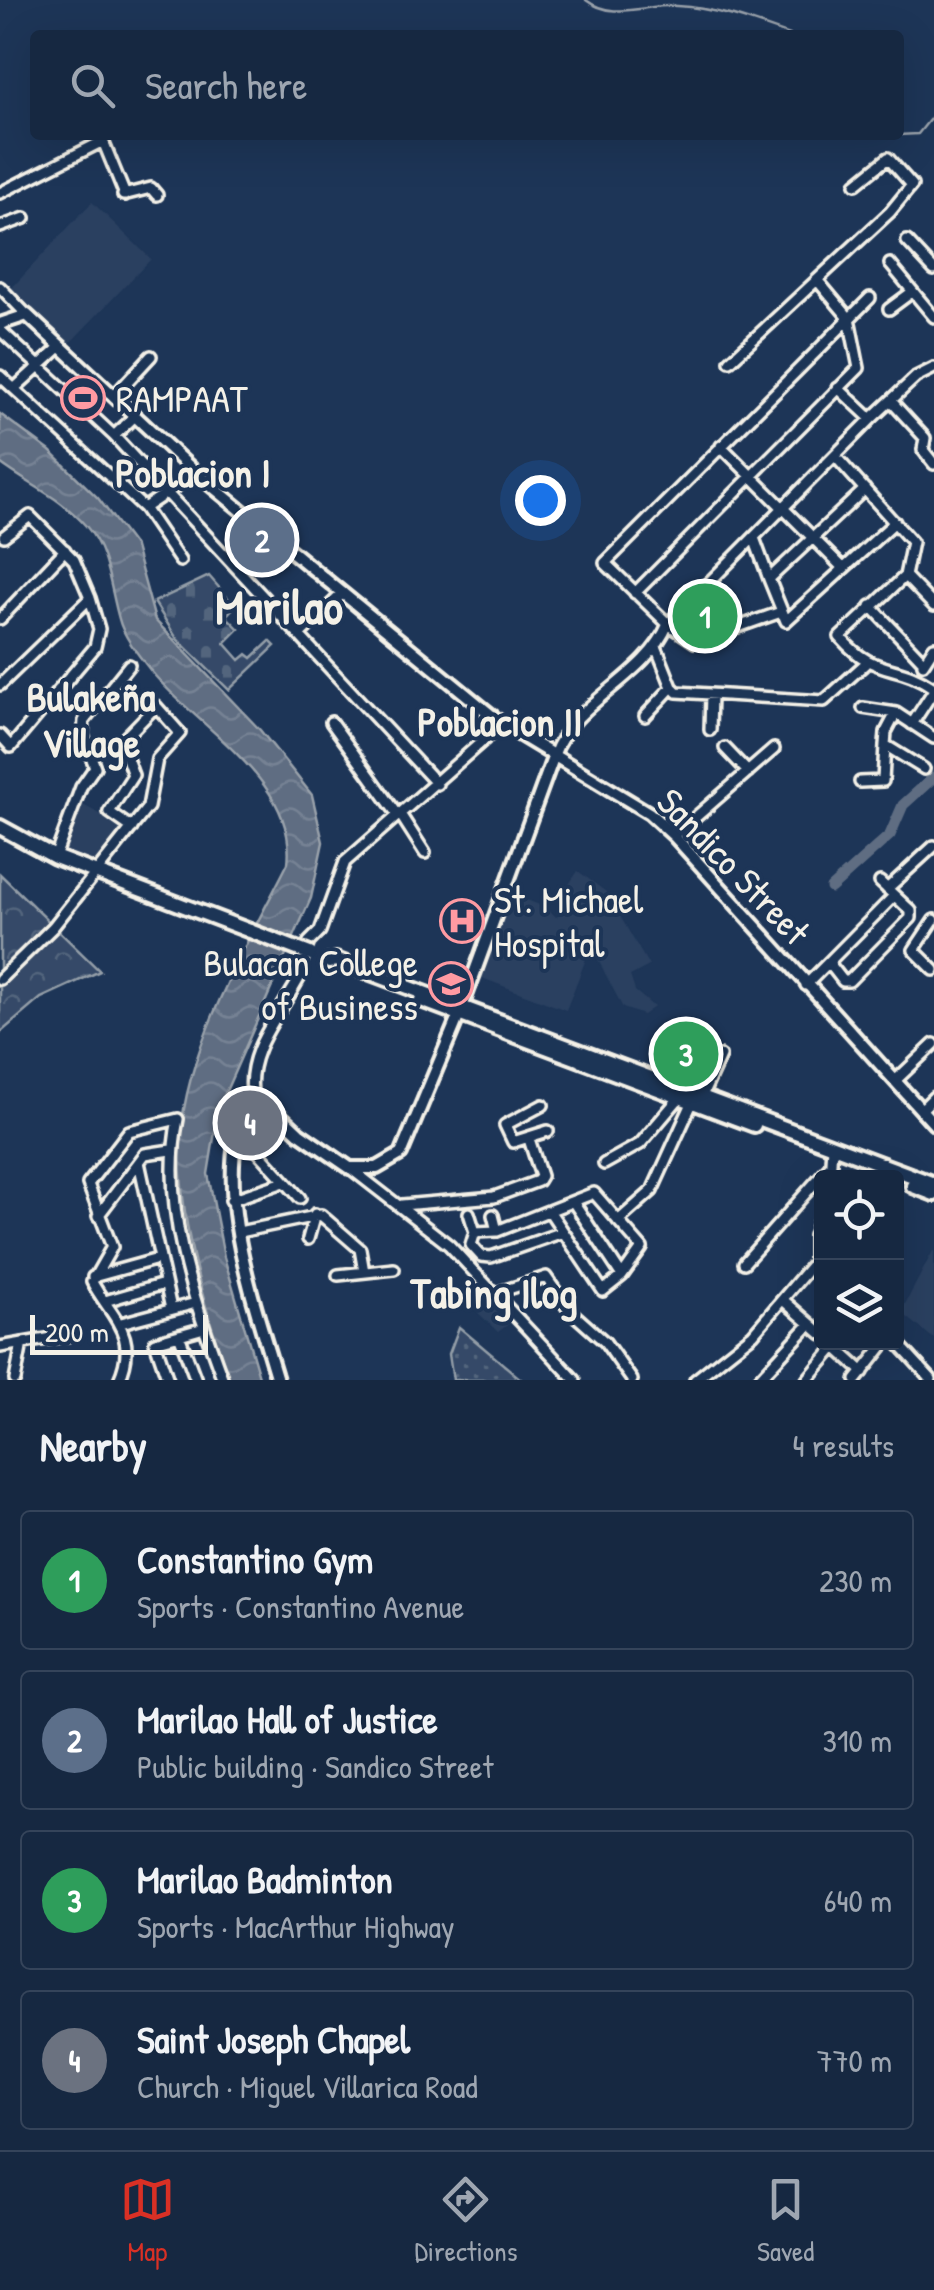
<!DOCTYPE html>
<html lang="en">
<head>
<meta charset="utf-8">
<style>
  :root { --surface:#162841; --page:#1f3048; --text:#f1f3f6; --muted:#9ea6b1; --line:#35445a; --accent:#d93025 }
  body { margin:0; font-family:"Patrick Hand",sans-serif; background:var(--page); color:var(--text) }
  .controls { position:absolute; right:30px; bottom:30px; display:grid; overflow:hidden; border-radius:10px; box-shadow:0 10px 40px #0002 }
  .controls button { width:90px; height:90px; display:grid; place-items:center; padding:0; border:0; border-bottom:2px solid var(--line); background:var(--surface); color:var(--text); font:50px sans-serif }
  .scale { position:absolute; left:30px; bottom:25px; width:178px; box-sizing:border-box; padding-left:10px; border:5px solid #f4f1e8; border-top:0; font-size:28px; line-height:35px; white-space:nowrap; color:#f4f1e8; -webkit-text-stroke:8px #1d3557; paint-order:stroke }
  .you { position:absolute; left:540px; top:500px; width:35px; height:35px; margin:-25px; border:8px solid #fff; border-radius:50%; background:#1a73e8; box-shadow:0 0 0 15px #1a73e833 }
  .badge { display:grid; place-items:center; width:65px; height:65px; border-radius:50%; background:var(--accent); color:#fff; font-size:32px; font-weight:700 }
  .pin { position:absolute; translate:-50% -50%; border:5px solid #fff; box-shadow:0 2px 10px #0006 }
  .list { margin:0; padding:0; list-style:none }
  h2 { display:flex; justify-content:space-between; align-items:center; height:130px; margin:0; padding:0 40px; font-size:42px }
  h2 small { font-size:32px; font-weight:400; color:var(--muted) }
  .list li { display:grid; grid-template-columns:65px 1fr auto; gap:30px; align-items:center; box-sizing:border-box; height:140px; margin:0 20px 20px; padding:0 20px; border:2px solid var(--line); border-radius:10px }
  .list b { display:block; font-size:38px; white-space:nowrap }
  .list p { margin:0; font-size:32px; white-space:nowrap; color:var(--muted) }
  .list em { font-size:32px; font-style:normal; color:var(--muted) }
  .icon { flex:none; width:55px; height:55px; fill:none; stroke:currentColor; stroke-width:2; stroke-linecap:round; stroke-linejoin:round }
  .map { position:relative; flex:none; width:934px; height:1380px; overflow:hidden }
  .search { position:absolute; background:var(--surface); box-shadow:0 10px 40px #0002; left:30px; right:30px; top:30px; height:110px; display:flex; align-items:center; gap:25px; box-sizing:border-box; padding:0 35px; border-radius:10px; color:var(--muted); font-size:38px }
  .sheet { height:770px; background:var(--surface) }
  nav { display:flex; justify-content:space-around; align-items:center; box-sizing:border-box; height:140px; border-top:2px solid var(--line); background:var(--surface); font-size:28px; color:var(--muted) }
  nav a { display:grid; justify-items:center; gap:5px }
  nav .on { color:var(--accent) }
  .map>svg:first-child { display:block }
</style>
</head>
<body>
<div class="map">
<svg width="934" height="1380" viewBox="0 0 934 1380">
  <defs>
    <pattern id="grass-dots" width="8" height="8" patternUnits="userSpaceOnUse" patternTransform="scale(2.5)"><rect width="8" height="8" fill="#354a67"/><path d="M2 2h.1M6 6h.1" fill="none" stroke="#53657d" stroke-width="1.8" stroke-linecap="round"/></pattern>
    <pattern id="forest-crowns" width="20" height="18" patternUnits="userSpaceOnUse" patternTransform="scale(2.5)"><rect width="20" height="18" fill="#354a67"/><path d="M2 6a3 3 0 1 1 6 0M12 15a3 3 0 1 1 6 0" fill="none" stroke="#53657d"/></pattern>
    <pattern id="cemetery-stones" width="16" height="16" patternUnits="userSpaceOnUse" patternTransform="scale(2.5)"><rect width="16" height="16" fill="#354a67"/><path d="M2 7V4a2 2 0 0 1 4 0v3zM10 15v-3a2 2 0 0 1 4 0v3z" fill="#53657d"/></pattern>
    <pattern id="water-waves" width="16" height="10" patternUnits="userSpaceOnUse" patternTransform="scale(2.5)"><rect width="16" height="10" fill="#5e6d82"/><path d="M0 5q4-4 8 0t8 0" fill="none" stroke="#768294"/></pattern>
  </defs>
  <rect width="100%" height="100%" fill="#1d3557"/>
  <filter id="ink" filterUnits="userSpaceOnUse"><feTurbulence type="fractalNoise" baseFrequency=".01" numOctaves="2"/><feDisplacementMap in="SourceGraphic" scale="20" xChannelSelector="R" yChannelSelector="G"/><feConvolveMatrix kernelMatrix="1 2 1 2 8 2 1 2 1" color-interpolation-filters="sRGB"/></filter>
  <g filter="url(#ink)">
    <path fill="#2a4060" d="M92 202 151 259 68 345 9 291Z
      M77 802 127 828 98 864 61 850Z
      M578 871 606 892 649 966 630 976 635 991 654 1007 643 1015 623 1008 591 946 566 1010 482 978 509 893 547 908 556 917 571 908 563 893Z
      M934 1249V1339L901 1312Z
      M482 1285 515 1319 498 1332 465 1300Z"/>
    <path fill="url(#grass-dots)" stroke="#949ea8" stroke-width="2.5" d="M459 1327 522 1380H453L449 1354Z"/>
    <path fill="url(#forest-crowns)" stroke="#949ea8" stroke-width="2.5" d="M0 874 100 971 41 998 0 1033Z"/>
    <path fill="url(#cemetery-stones)" stroke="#949ea8" stroke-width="2.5" d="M209 576 235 606 226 616 239 629 225 643 240 660 247 654 252 658 270 641 275 646 229 690 177 639 154 602Z"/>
    <path fill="url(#water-waves)" stroke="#9aa2ab" stroke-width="2.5" d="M0 414 50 451 98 498 135 547 155 620 260 730 312 795 323 842 311 898 219 1107 208 1174 224 1257 260 1380H229C205 1309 182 1232 180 1156 178 1059 246 947 288 863 298 781 196 727 151 671 140 657 123 636 119 619 110 588 108 551 86 526 62 498 29 485 0 463Z"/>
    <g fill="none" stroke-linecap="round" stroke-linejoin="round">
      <path stroke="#9aa2ab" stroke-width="2.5" d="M586 0C613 21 645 4 677 6 716 8 754 22 790 35
        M898 135 918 134 934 114"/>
      <path stroke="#5e6d82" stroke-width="11" d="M831 888 890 835 903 805 934 777"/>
      <g stroke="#f4f1e8" stroke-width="16">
        <path id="minor" d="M0 193 103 141 125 195
          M123 195 151 188 157 195
          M0 227 25 218
          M907 241 934 270
          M890 264 934 317
          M0 287 27 315
          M889 309 912 292
          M0 330 114 436 437 784
          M730 361 890 212 912 185 888 158 856 184
          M0 376 144 508 180 561
          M15 388 61 346
          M838 388 871 419
          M114 396 151 356
          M891 401 925 438 923 450 934 464
          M114 436 135 416
          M721 446 843 568
          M835 456 912 542 905 576 840 637C875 678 895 661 934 688
          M865 489 769 579 786 621 895 522
          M144 508 196 473
          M4 536 30 516 74 560 90 598
          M754 538 769 579
          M905 576 934 606
          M635 593 859 368 849 318 818 281
          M871 606 924 662
          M781 612 695 642 668 624 605 563 870 298
          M0 619 65 550
          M300 634 343 593
          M657 649 672 687
          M923 664 934 647
          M0 685 90 598 99 629 95 647 11 747 0 735
          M863 708 896 713
          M645 716 672 687 677 692 824 701 865 664
          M331 722 398 815
          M912 724 934 690
          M710 730 711 695
          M725 748 748 772
          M554 755C574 700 645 679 668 624L871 419 916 377 934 368
          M924 769 885 745 886 732 896 713 934 738
          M860 782 883 781 885 745
          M400 814 425 853
          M674 836 774 749
          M55 857 81 787 95 767 83 735 84 721 129 665
          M887 889 934 846
          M934 920 914 950 934 970
          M829 963 843 981H849L911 918V911L880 882
          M0 979 53 927 148 807 157 759 180 733 156 706 121 742 133 775 109 812 132 828
          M806 985 894 896
          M895 1081 934 1044
          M702 1096 720 1056
          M253 1099C243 1051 282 1013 302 973V960L309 942 320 931 345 862 502 724
          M543 1105 505 1125 513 1142 548 1131
          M921 1110 934 1097
          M236 1140 255 1148 300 1198
          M139 1162 171 1309
          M604 1164 640 1144 680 1097
          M350 1168 449 1245 575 1380
          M830 1178 832 1146
          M231 1200 284 1182
          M574 1203 622 1276
          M402 1205 494 1197 538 1181 541 1176 529 1139
          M469 1213 475 1232
          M493 1215 497 1231
          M98 1216 145 1154 171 1150
          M618 1221 652 1191 693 1101
          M239 1232 321 1215 360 1249 364 1272
          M475 1232 497 1231 594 1193 642 1248 622 1276 603 1291 550 1212
          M475 1232 471 1245 481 1256 491 1257 563 1232
          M308 1239 315 1214
          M744 1263 828 1168
          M338 1275 394 1269
          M93 1277 158 1259
          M496 1293 546 1277 569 1310 605 1342 632 1380
          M783 1300 822 1334
          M105 1301 164 1284
          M121 1323 196 1303
          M179 1335 196 1380
          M896 1341 931 1379
          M830 1342 863 1372
          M0 1347 70 1335
          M15 1380 22 1343
          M119 1380C140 1334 110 1316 92 1282L112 1247 88 1184 129 1131 178 1119C160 1205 193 1299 223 1380
          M168 1380 155 1342 204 1328
          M695 1380 753 1334 814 1262V1236L822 1211
          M758 1380 810 1324
          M807 1380 835 1347
          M856 1380 886 1342"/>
      </g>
      <g stroke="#f4f1e8" stroke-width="18">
        <path id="major" d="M0 324 27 315 196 473 502 724 649 813 674 836 934 1124
          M277 1380C253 1298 211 1185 246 1103L253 1099 266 1102 299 1133 350 1168H377L401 1154 459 1015 554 755"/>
      </g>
      <g stroke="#f4f1e8" stroke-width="20">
        <path id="highway" d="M0 827 55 857 250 931
          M329 962 336 960 934 1184
          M421 1000 754 1125
          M913 1186 934 1194"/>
      </g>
      <use href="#minor" stroke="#1d3557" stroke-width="9"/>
      <use href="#major" stroke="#1d3557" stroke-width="10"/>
      <use href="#highway" stroke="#1d3557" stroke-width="12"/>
      <g stroke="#f4f1e8" stroke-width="20" stroke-linecap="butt">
        <path id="highway-bridge" d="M250 931 310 954"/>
      </g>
      <use href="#highway-bridge" stroke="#1d3557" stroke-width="12"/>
    </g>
  </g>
  <defs>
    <g id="stadium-ring" transform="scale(2.25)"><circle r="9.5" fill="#1d3557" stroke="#ff9aa2" stroke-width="1.5"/><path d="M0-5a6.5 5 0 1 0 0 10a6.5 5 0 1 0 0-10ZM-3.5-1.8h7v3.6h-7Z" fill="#ff9aa2"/></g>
    <g id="hospital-ring" transform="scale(2.25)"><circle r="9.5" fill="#1d3557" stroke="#ff9aa2" stroke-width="1.5"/><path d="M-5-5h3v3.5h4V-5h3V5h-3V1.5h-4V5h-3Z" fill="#ff9aa2"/></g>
    <g id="university-ring" transform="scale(2.25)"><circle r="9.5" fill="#1d3557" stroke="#ff9aa2" stroke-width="1.5"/><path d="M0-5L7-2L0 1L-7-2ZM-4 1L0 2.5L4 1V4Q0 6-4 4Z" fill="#ff9aa2"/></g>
  </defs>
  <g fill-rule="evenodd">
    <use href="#stadium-ring" x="83" y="398"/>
    <use href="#hospital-ring" x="462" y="921"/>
    <use href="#university-ring" x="451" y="984"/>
  </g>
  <g text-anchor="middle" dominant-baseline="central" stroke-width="8" stroke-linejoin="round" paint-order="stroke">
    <g font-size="38" fill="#f4f1e8" stroke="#1d3557" text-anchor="start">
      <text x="116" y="398">RAMPAAT</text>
      <text x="494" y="899">St. Michael<tspan x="494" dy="44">Hospital</tspan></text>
      <text x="418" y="962" text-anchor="end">Bulacan College<tspan x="418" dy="44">of Business</tspan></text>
    </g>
    <g font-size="38" fill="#f4f1e8" stroke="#1d3557">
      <text transform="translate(734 866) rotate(46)">Sandico Street</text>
    </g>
    <g font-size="40" font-weight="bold" fill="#f4f1e8" stroke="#1d3557">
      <text x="193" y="472">Poblacion I</text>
      <text x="91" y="696">Bulakeña<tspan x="91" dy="46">Village</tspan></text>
      <text x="500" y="721">Poblacion II</text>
    </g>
    <g font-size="42" font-weight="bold" fill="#f4f1e8" stroke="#1d3557">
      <text x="494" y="1292">Tabing Ilog</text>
    </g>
    <g font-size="48" font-weight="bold" fill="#f4f1e8" stroke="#1d3557">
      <text x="279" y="606">Marilao</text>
    </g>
  </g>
</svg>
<div class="controls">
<button><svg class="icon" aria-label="locate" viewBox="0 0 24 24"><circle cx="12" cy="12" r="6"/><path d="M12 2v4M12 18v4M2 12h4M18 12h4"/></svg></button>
<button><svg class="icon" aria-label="layers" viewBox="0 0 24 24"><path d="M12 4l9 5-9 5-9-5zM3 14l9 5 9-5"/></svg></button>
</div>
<div class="scale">200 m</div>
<div class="you"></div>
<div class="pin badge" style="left:705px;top:616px;background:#2e9e5b">1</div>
<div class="pin badge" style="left:262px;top:540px;background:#5c6f8a">2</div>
<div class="pin badge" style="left:686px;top:1054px;background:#2e9e5b">3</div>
<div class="pin badge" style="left:250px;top:1123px;background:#6b7280">4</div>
<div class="search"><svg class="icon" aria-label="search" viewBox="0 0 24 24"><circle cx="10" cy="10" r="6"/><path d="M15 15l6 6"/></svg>Search here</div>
</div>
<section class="sheet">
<h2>Nearby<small>4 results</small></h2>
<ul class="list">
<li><span class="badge" style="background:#2e9e5b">1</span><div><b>Constantino Gym</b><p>Sports · Constantino Avenue</p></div><em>230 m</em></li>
<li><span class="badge" style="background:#5c6f8a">2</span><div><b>Marilao Hall of Justice</b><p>Public building · Sandico Street</p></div><em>310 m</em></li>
<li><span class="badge" style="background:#2e9e5b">3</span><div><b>Marilao Badminton</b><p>Sports · MacArthur Highway</p></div><em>640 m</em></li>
<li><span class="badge" style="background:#6b7280">4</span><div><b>Saint Joseph Chapel</b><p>Church · Miguel Villarica Road</p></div><em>770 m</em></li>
</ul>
</section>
<nav>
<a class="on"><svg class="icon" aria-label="map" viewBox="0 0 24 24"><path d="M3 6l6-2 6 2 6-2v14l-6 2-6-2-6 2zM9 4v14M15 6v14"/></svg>Map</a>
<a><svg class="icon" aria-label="directions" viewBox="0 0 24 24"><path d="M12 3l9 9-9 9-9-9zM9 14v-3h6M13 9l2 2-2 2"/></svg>Directions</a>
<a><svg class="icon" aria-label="saved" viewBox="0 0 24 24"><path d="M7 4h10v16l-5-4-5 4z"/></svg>Saved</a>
</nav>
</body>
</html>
